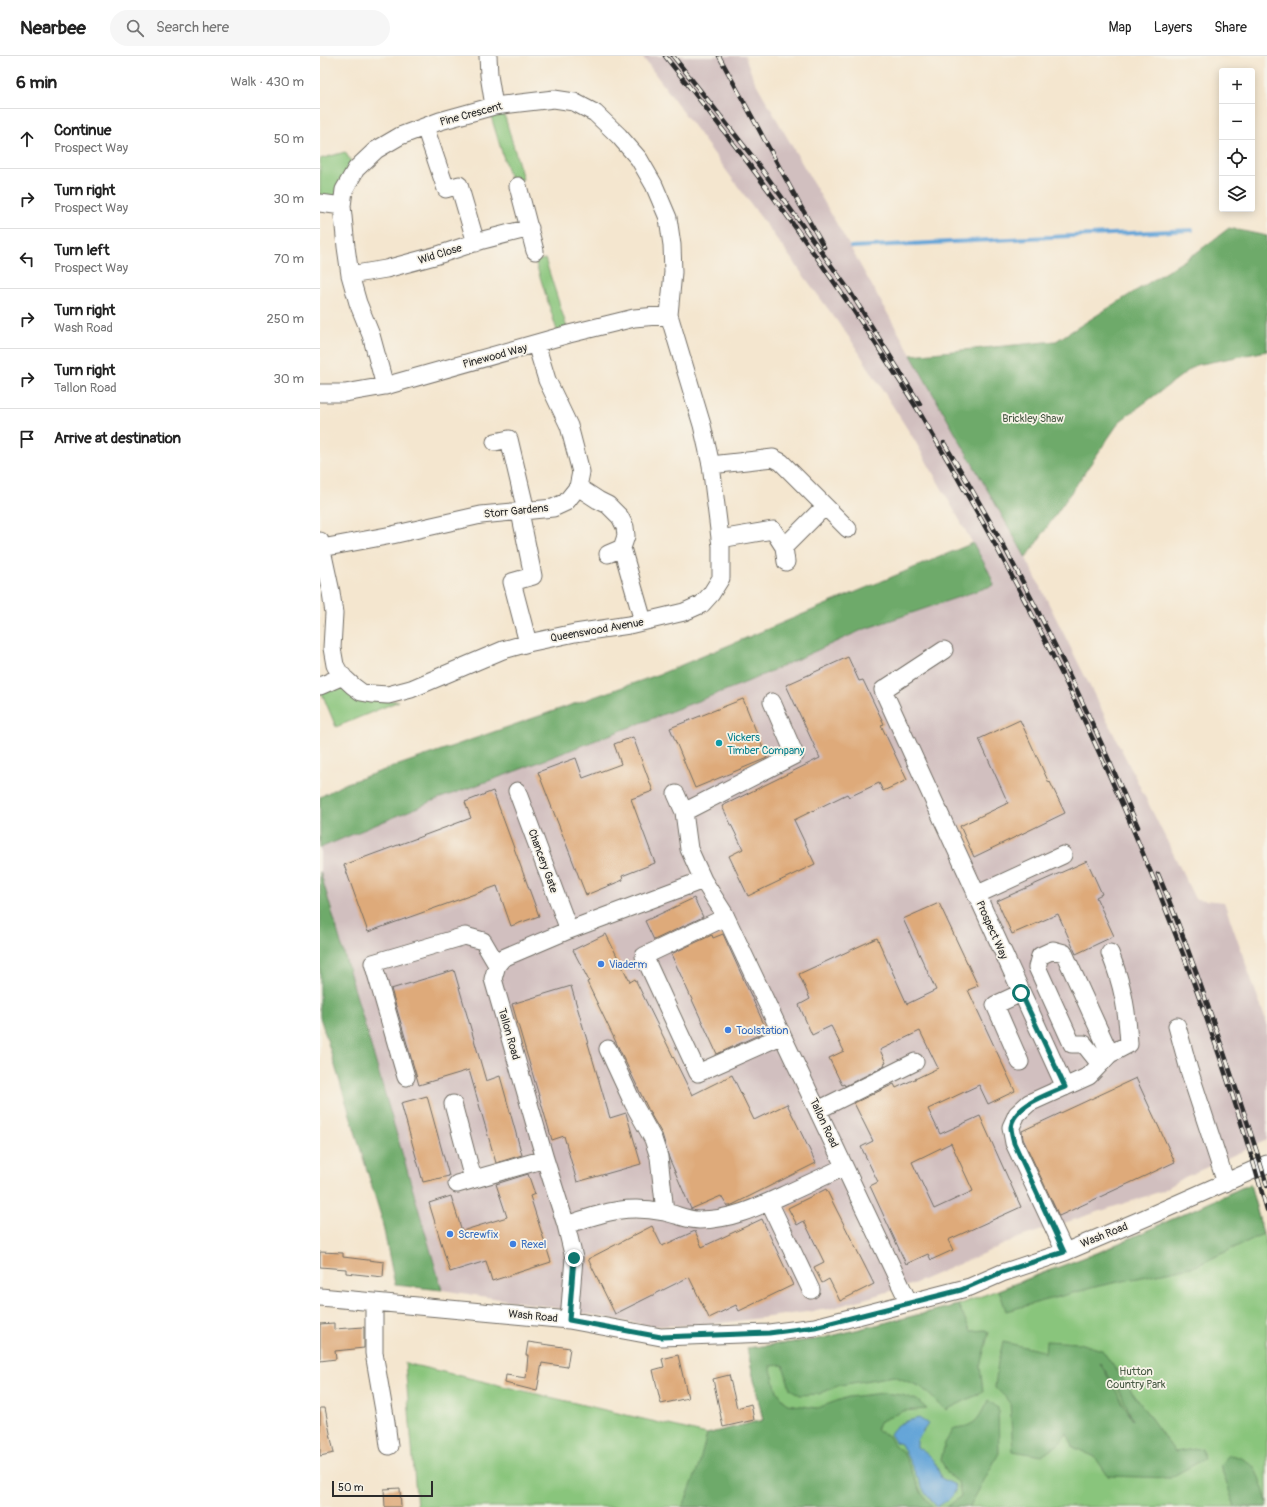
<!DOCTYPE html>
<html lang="en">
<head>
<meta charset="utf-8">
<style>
  :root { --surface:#fff; --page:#f6f6f6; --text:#222; --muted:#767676; --line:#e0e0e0 }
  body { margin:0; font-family:Pangolin,sans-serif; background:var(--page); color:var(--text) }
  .controls { position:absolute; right:12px; top:12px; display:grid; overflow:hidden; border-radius:4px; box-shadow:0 2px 10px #0003 }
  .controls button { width:36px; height:36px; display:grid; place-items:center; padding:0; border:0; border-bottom:1px solid var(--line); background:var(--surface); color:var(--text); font:20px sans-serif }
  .scale { position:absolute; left:12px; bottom:10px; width:101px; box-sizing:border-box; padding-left:4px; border:2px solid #2b2b2b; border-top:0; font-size:11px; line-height:14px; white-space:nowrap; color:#2b2b2b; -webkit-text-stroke:3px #f7f3e8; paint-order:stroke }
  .stop { position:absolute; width:12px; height:12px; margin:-9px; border:3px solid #0f766e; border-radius:50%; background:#fff }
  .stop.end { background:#0f766e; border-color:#fff; box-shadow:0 1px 4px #0008 }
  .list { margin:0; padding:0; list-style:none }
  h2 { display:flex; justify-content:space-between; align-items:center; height:52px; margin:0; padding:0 16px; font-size:17px }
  h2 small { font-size:13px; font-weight:400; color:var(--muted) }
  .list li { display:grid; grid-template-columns:26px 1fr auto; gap:12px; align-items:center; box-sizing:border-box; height:60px; padding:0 16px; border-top:1px solid var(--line) }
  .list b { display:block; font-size:15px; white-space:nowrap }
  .list p { margin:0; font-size:13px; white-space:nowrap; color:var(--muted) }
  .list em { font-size:13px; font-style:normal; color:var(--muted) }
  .icon { flex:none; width:22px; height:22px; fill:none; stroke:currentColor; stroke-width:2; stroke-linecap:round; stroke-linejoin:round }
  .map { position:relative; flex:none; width:947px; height:1451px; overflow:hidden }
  header { display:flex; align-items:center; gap:24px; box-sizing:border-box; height:56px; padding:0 20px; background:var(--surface); border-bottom:1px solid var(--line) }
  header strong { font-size:19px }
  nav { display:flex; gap:22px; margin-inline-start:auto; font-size:14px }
  .search { width:280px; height:36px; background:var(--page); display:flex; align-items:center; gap:10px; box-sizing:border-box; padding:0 14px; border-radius:22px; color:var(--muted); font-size:15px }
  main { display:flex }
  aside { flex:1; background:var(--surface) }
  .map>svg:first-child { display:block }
</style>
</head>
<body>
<header>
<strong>Nearbee</strong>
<div class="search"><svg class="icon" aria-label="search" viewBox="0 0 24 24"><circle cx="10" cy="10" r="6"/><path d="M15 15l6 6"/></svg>Search here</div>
<nav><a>Map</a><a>Layers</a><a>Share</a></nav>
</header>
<main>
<aside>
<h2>6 min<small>Walk · 430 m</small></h2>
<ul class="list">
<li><svg class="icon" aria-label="ahead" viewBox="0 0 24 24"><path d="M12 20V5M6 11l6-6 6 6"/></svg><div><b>Continue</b><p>Prospect Way</p></div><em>50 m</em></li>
<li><svg class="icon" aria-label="right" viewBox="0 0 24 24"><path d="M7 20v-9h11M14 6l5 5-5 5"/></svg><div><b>Turn right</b><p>Prospect Way</p></div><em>30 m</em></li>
<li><svg class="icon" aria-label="left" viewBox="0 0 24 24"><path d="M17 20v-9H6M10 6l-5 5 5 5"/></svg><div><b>Turn left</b><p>Prospect Way</p></div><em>70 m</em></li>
<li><svg class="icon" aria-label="right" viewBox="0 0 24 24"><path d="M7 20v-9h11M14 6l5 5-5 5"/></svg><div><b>Turn right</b><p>Wash Road</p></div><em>250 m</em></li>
<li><svg class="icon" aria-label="right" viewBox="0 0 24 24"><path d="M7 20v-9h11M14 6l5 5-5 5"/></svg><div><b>Turn right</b><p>Tallon Road</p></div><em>30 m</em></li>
<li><svg class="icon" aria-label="arrive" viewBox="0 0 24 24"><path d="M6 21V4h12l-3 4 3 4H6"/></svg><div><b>Arrive at destination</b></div></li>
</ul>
</aside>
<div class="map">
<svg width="947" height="1451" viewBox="0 0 947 1451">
  <rect width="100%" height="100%" fill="#f7f3e8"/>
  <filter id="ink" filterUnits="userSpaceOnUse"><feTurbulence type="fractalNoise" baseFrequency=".025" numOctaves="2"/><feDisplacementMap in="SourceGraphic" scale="8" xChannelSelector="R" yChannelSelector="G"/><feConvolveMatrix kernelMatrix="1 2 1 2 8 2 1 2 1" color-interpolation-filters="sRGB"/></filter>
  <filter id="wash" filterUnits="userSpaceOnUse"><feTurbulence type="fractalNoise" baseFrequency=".012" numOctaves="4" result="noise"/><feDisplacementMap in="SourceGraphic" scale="16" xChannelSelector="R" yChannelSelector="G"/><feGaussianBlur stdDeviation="0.9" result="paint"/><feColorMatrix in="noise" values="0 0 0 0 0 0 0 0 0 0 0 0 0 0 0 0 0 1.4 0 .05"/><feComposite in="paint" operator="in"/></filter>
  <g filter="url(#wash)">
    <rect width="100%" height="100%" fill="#f4e6cf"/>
    <path fill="#d1bfbf" d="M322 0H425L433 22 526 184 706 502 855 801 875 843 904 846 947 968V1084L865 1121 842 1135 701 1181 591 1229 509 1253 387 1269 331 1270 225 1250 122 1234 0 815V792L115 744 188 718 427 626 542 574 674 529 669 516 595 385 531 284Z"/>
    <path fill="#89c57b" stroke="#5a7853" d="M183 54 203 123 192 126 190 123 170 57Z
      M25 96 36 113 22 150 0 147V103Z
      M225 203 249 278 239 281 215 205Z
      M18 628 40 644 79 645 16 671 1 635Z
      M930 1128 947 1192V1451H97L85 1307 387 1378 443 1364 427 1292 499 1283 638 1249 784 1194Z"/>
    <path fill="#6eaa6b" stroke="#4c6a4b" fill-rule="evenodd" d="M909 172 947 180V295L876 309 800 365 706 502 591 299 736 285 876 197Z
      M653 487 669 516 674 529 542 574 427 626 188 718 115 744 0 792V741L24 728 340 618Z
      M0 815 122 1234 75 1229 61 1160 0 961Z
      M930 1128 943 1178 876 1210 779 1230 686 1255 679 1234 784 1194Z
      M638 1249 651 1275 665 1274 669 1276 660 1310 663 1336 626 1354 601 1331 574 1320 520 1329 499 1338 480 1339 470 1333 463 1309 450 1310 457 1335 467 1348 497 1352 528 1341 563 1337 582 1339 597 1344 607 1353 583 1355 559 1366 556 1374 569 1380 574 1389 583 1396 602 1438 613 1451H363L378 1412 387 1378 443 1364 427 1292 499 1283Z
      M726 1285 759 1287 782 1294 855 1396 882 1392 884 1403 850 1422 788 1420 775 1401 753 1391 747 1377 740 1387 722 1400 693 1395 690 1346 675 1331 678 1306 683 1286 723 1295 725 1297ZM780 1307 802 1340 813 1364 812 1363Z
      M668 1344 678 1352 679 1397 650 1450 648 1451H627L641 1440 638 1426 627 1417 621 1404 625 1387 634 1372C656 1371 659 1362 668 1344Z
      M909 1399C918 1400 925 1403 932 1409 938 1415 947 1442 947 1451H915L900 1409Z"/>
    <path fill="#65a5d8" stroke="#486882" d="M599 1362 608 1368 597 1384V1391C611 1400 616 1405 621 1422L635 1429C638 1440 624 1446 617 1451L605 1437 581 1388 575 1386 570 1378C577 1366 587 1365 599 1362Z"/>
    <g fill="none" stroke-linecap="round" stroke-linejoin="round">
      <path stroke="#65a5d8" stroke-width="4" d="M531 191 872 174"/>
    </g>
    <g id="blocks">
      <path fill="#deaa7a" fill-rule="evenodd" d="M528 601 539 625 543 624 564 668 561 669 587 724 563 735 559 727 529 741 527 738 474 764 495 808 428 840 409 800 423 793 402 750 500 702 466 629Z
        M423 643 447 702 375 732 350 672Z
        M700 664 729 727 730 726 745 757 654 801 640 770 688 747 659 683Z
        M313 681 333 735 311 743 335 807 302 820 303 824 266 839 218 716 256 702 263 722 301 708 294 688Z
        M173 735 219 860 191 870 177 830 48 876 24 809 151 762 145 746Z
        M767 805 782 838 776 841 794 880 756 898 738 858 692 878 677 845Z
        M374 842 383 861 334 884 325 865Z
        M619 847 658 930 648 934 695 1035 668 1048 659 1029 608 1053 620 1078 660 1060 701 1151 628 1184 633 1194 611 1204 608 1198 586 1208 550 1130 558 1126 541 1091 553 1085 534 1047 574 1028 576 1032 618 1012 600 975 560 994 566 1007 564 1008 565 1010 525 1030 524 1028 522 1029 509 1002 524 995 511 970 492 979 479 949 490 943 479 918 557 882 587 948 616 934 583 863ZM631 1087 653 1135 614 1153 592 1106Z
        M286 878 310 926 315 923 372 1039 412 1019 434 1064 467 1048 496 1107 410 1150H407L401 1140 371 1153 349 1102 342 1078 331 1059 267 926 269 925 253 894Z
        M403 878 447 975 397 998 351 898 392 879 393 882Z
        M134 914 166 1025 180 1020 202 1099 176 1107 149 1014 99 1029 71 933Z
        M251 930 290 1062 306 1057 321 1108 257 1126 244 1080 232 1084 192 948Z
        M816 1022 855 1106 739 1160 703 1083 702 1075Z
        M107 1040 129 1120 103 1126 81 1047Z
        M208 1118 215 1138 210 1140 231 1206 172 1225 166 1205 130 1216 109 1147 131 1140 142 1175 187 1161 176 1128Z
        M506 1133 554 1228 520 1245 509 1223 502 1227 494 1211 504 1206 484 1165 477 1169 468 1152Z
        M442 1163 473 1229 419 1255 416 1249 389 1262 369 1221 295 1258 268 1203 332 1170 342 1190 375 1175 382 1191Z
        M0 1196 23 1197V1201L64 1206 63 1221 26 1217V1213L0 1211Z
        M14 1267V1273L44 1271V1292L15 1295 16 1303 0 1305V1268Z
        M208 1286 250 1292 247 1311 222 1307 217 1335 185 1327 186 1319 206 1322 208 1299H206Z
        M358 1299 368 1342 341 1348 333 1314 344 1311 342 1303Z
        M409 1319 417 1352 431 1348 434 1364 403 1371 393 1323Z
        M0 1352H5L14 1397 0 1400Z
        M80 1432 81 1451H65L64 1433Z"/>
    </g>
  </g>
  <g filter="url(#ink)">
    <use href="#blocks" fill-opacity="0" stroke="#716c64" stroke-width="1"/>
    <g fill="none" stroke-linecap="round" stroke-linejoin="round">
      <g stroke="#716c64" stroke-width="19">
        <path id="minor" d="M168 0 169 19 174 50
          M105 71 126 133 139 129 156 187
          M198 130 215 195
          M0 147 22 150
          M30 219 66 213 118 199 163 184 210 172
          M0 337H25L65 330 249 278 314 262 349 259
          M175 386 189 383 206 455
          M391 409 453 402 461 406 528 473
          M258 431 278 444 288 449 300 461 305 471 306 480 302 492 288 498
          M200 456 213 520 192 526 208 587
          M400 483 453 474 464 491 505 450
          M0 485 11 536 14 557 12 592 15 609 20 618 33 630 41 636 52 638 68 639 91 633 183 594 208 587 255 577 309 569 364 556 382 548 391 538 401 522V490L391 409 382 369 349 259 353 216 352 189 348 162 334 129 319 103 299 80 275 57 254 46 234 43 174 50 120 65 80 80 56 94 36 113 24 134 22 150 26 191 30 219 38 247 51 279 65 330
          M464 491 466 506
          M2 492 72 479 161 459 233 452 246 446 258 431 261 416 249 370 227 324 216 288
          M302 492 323 565
          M624 594 563 634 745 1031
          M0 630 23 620
          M197 735 249 874
          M356 738 364 756 369 793 383 824
          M364 756 475 699 452 646
          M656 839 743 799
          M406 861 324 900 378 1017 461 980
          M857 970 869 1014 906 1127
          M288 993 313 1047 333 1083 339 1101 345 1156
          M700 1006 675 949 701 937
          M780 1008 764 988H752L717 911 720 900 733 894 744 897 790 998
          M86 1021 53 907 145 880 163 885 177 909
          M133 1048 153 1123
          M498 1054 595 1006
          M137 1128 225 1103
          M449 1146 491 1234
          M246 1169C283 1157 305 1148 344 1156 356 1158 367 1164 379 1164 411 1164 438 1151 466 1138 486 1129 505 1120 524 1111
          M745 1196 694 1087 691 1071 697 1058 709 1047 769 1020 790 998 809 988C807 953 803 930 790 897
          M0 1241 249 1264 341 1281 449 1277 495 1271 650 1231 682 1217 745 1196 825 1162 947 1108
          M54 1246V1297L66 1366 69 1390
          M249 1264 254 1202 246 1169 225 1103 173 923 177 909 183 902 249 874 383 824 404 857 589 1247"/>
      </g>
      <use href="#minor" stroke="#fff" stroke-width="17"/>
      <g stroke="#2b2b2b" stroke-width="4.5">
        <path id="rail" d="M345 0C437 115 524 234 601 359 626 401 650 443 673 485 789 697 882 922 947 1154
          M353 0 432 100 529 234 600 348
          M399 0 480 149 504 191
          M624 387C699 509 762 639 818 771
          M838 818C864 879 885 941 906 1003 920 1045 935 1087 947 1130"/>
      </g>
      <use href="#rail" stroke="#f7f3e8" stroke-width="3" stroke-dasharray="9" stroke-linecap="butt"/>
    </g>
  </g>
  <g fill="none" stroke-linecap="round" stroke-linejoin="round" filter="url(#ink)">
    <path stroke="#0f766e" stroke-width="5" d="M254 1202 249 1264 341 1281 449 1277 495 1271 641 1234 682 1216 744 1196 694 1087C693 1082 691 1076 691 1071 694 1049 727 1039 745 1031L701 937"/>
  </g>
  <circle fill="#0f9aa8" stroke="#f7f3e8" stroke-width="1.5" cx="399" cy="687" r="4"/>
  <g fill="#3f7fe0" stroke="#f7f3e8" stroke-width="1.5">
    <circle cx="281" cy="908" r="4"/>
    <circle cx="408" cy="974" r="4"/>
    <circle cx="130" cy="1178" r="4"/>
    <circle cx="193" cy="1188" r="4"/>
  </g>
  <g text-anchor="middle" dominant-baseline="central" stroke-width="3.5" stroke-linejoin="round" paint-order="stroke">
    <g font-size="11" fill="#2b2b2b" stroke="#f7f3e8">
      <text transform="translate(151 58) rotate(-15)">Pine Crescent</text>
      <text transform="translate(120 198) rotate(-17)">Wid Close</text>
      <text transform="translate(175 300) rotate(-15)">Pinewood Way</text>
      <text transform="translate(196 455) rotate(-6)">Storr Gardens</text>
      <text transform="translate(277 574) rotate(-10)">Queenswood Avenue</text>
      <text transform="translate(223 805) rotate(70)">Chancery Gate</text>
      <text transform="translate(672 874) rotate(66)">Prospect Way</text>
      <text transform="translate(189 978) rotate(74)">Tallon Road</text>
      <text transform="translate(504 1067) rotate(65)">Tallon Road</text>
      <text transform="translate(784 1179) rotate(-22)">Wash Road</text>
      <text transform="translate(213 1260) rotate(6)">Wash Road</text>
    </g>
    <g font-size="11" fill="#475943" stroke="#f7f3e8">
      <text x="713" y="362">Brickley Shaw</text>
      <text x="816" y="1315">Hutton<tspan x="816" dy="13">Country Park</tspan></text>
    </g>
    <g font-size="11" fill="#0d838f" stroke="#f7f3e8" text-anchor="start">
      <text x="407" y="681">Vickers<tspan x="407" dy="13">Timber Company</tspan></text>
    </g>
    <g font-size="11" fill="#366cbe" stroke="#f7f3e8" text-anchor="start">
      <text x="289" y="908">Viaderm</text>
      <text x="416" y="974">Toolstation</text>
      <text x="138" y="1178">Screwfix</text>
      <text x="201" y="1188">Rexel</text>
    </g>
  </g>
</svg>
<div class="controls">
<button>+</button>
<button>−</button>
<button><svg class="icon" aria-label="locate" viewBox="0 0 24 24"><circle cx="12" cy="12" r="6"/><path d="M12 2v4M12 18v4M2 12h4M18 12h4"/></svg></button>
<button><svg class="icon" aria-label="layers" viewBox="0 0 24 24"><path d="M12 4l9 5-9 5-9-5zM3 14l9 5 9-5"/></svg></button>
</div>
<div class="scale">50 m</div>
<div class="stop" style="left:701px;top:937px"></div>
<div class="stop end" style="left:254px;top:1202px"></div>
</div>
</main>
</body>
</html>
